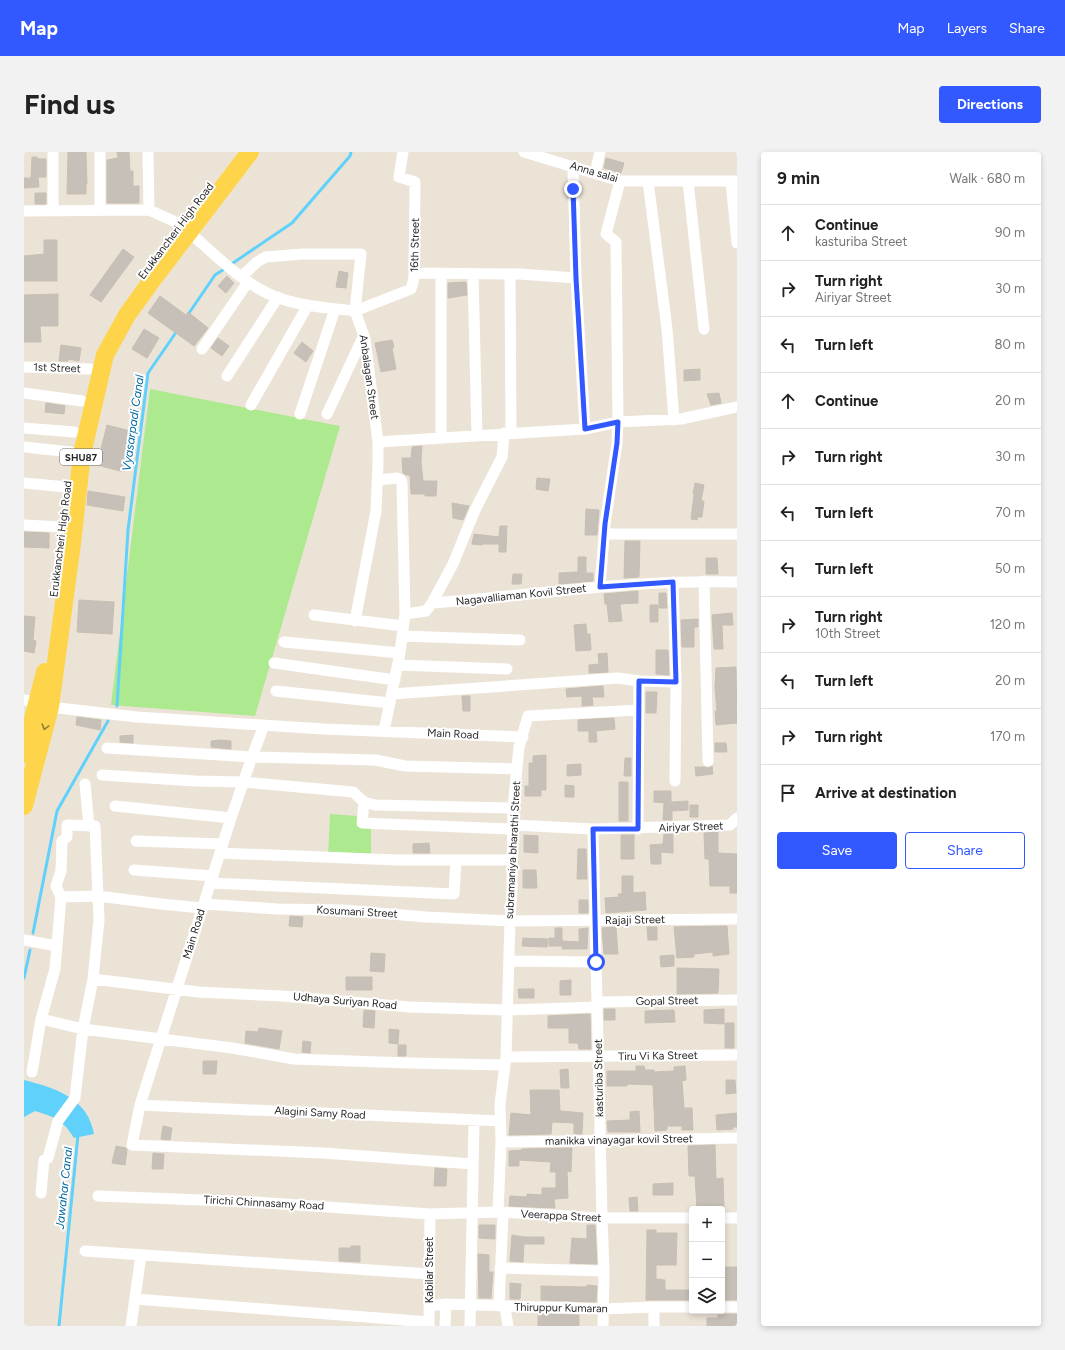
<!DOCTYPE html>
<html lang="en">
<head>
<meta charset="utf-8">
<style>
  :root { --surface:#fff; --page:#f2f2f2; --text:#222; --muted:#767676; --line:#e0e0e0; --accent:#3258ff }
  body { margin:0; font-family:Figtree,sans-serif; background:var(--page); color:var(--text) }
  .controls { position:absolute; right:12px; bottom:12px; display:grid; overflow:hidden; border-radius:4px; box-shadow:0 2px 6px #0003 }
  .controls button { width:36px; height:36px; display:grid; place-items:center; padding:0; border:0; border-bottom:1px solid var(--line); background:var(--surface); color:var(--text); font:20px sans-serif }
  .stop { position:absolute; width:12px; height:12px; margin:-9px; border:3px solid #3258ff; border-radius:50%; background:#fff }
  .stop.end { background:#3258ff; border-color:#fff; box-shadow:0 1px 4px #0008 }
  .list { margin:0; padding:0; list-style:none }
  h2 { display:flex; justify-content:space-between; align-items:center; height:52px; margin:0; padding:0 16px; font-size:17px }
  h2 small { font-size:13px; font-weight:400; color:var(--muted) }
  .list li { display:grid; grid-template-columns:26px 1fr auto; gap:12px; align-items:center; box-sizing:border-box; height:56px; padding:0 16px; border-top:1px solid var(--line) }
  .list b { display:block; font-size:15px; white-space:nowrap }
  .list p { margin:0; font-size:13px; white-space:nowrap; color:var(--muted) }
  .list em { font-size:13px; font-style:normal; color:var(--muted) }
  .actions { display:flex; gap:8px; padding:12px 16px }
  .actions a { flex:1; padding:9px 0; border:1px solid var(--accent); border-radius:4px; text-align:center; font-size:14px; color:var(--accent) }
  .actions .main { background:var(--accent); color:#fff }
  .icon { flex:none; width:22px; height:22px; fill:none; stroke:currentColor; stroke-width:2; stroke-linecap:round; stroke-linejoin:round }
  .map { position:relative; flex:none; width:713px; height:1174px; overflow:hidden; border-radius:4px }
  header { display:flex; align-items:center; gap:24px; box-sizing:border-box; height:56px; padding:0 20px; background:var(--accent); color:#fff }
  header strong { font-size:19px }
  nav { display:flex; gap:22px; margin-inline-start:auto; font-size:14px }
  .intro { display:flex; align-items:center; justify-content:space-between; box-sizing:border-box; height:96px; padding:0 24px }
  h1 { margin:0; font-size:28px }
  .button { padding:10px 18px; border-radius:4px; background:var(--accent); color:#fff; font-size:14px; font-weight:700 }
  main { display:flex; gap:24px; padding:0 24px }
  aside { flex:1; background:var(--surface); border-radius:4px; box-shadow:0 2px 6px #0003 }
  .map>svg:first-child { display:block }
</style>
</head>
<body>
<header>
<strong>Map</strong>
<nav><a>Map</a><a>Layers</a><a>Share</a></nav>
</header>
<div class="intro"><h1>Find us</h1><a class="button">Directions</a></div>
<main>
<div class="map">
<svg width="713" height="1174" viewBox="0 0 713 1174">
  <rect width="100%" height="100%" fill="#ece3d7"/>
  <path fill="#ade98e" d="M126 237 316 274 231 564 87 553Z
    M306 662 334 664 347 674V704H304Z"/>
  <path fill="#5fd1fa" d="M0 928C31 936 64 946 70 982L50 986C39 968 31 965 11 959L0 965Z"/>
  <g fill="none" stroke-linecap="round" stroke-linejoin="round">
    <path stroke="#5fd1fa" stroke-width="3" d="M206 113 268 71 326 4 327 0
      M163 164 191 123 202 116
      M93 554 104 378 124 221 153 179
      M9 781 33 659 84 569
      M0 826 6 798
      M35 1174 54 983"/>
  </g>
  <path fill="#c7c0b8" stroke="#c7bfb1" d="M44 0H62L63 32H62V42H43Z
    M93 0H105L106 19H109V34H115V51H83V8L94 6Z
    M8 5H13L14 7H22V25H14L15 35 0 36V26H7Z
    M582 6 600 11 597 21 580 16Z
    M11 41H22V52H11Z
    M20 88H33V129H0V104L20 102Z
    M99 97 110 105 77 150 66 143Z
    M315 119 324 121 322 136 312 135Z
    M203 124 210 131 202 141 194 134Z
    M442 130 443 143 424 146V131Z
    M34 142V174H16L17 190H0V143Z
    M136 144 162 163 164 160 184 176 170 194 124 161Z
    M120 177 135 186 123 206 108 197Z
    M194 186 205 194 198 204 187 196Z
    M368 188 370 195 368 196 372 217 357 220 351 191Z
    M278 190 289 199 282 210 270 201Z
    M37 193 57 196 55 209 44 207V209H35Z
    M676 217V228L660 229V218Z
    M695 241 697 251 687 253 683 242Z
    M22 251 41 254 40 262 21 260Z
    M83 273 110 280 100 320 73 313Z
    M398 294 397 310 399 329H413L412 344H401V342H387L386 323H382L379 321 378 306H387L388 295Z
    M513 326 526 327 524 339 512 337Z
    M671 331 680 333 677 349H680L678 365H674L673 368 667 367 670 342H669Z
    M64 339 101 345 99 359 63 353Z
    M428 351 445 354 439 368 429 366Z
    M562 357 575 358 573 383H561Z
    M476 374H483L482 400H475V392H458V393L448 392 450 382 475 385Z
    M0 380 25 381V396L0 395Z
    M601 389H616L615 425 600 426Z
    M554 405H562V421H569V429L535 432V421L554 420Z
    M682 406H693L694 422H682Z
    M489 422H498L497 432H488Z
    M614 439V451L596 452 598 469 585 470 583 452H581L580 442Z
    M635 441H642L643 456H635Z
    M55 448 90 450 88 482 53 480Z
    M626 453H634V470H626Z
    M708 461 709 473H698L699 497H690L688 463Z
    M0 464 11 465 9 488 12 489 10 501 0 499Z
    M674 467V475H670V495H658L657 468Z
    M562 472 563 482H566L567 498 552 499 550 473Z
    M632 498H644L645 523 632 522Z
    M583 501 584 520 565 521V513L575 512 574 502Z
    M712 515 713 571 692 573 691 559H693L691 536 692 516Z
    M579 534 580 545H568L569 553 558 554V544L543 545 542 537Z
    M622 540H633L632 561H622Z
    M438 544H446V559H439Z
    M53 565 77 568 76 578 52 573Z
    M590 566 591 577 572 579 573 590H565V579H554V568Z
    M109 583V591L96 590V584Z
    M197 588 207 589V597L187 595V589Z
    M691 591H702L703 600H691Z
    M522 603V638H517V644H501V634H505V611H509V604Z
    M601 606H607V624H600Z
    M557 612V623L543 624V613Z
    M688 614 689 622 672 624 671 615H680L685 616Z
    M595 630H604V669H595Z
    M541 633 550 634V645H541Z
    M630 639H647V650L664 649V658L648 659V668H639L640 651H643L630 650Z
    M666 653H674V665H666Z
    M694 680V701L713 702V741H706V734H686L685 707H681L680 681Z
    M640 682H649V701L637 700V712H627L626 693 639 692Z
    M500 683 514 684V701L500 700Z
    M597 683H610V707H597Z
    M405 691 406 701H389V692Z
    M554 697H562L563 727H553Z
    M499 718H512L513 736H499Z
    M598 724H609V741L621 740 622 758 582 761 581 746 595 745 594 742H598Z
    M555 748H564V761H555Z
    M266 764 279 765 278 775 265 774Z
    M703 774 705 802 689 804V800L670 802V805L653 806 650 775Z
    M592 775 594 802H580L578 776Z
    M623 775H633V788H624Z
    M531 776H538V794H525V786H531Z
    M564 776 563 797H538V789L555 790V777Z
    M499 786 524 787 523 795 498 794Z
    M347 801 361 802 360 820 346 819Z
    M650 803V814L637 815 636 804Z
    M653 816 695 817 694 841 653 842Z
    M322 825H348V838H322Z
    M547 828V843H536V829Z
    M494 837H510V846H495Z
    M580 857H591V868H580Z
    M700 857V872L680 871V858Z
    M340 858 351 859 350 876 339 875Z
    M650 858 651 870 621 871V859Z
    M566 862 567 897H555L554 891H545V876H524V864Z
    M701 871H710V896H701Z
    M235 876 258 879 255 897 221 891 222 879 234 880Z
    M365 877 375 878 374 892 365 891Z
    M279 889 287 890 286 901 278 900Z
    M374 893H382V904H374Z
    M179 909H193L192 922H179Z
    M612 914H620L621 918H630V920L650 919V915L661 914 662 928 658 929 660 956H668L669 978H658V974H643V978L631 979 629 933 603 932V934H583V919H612Z
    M544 917 545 936H537L536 918Z
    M702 928H711L712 941 702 942Z
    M506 938H535L536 959 559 961 558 982H550V971L528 970 527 982 485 983 487 961 507 963Z
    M615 959 616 980H584L583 969 606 968V960Z
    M713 961V975H709V977L693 978 692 963Z
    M139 974 148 976 146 988 137 987Z
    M691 993 692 1027 699 1026 700 1057H673L671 1024H665L664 994Z
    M92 994 102 996 103 998 101 1013 88 1011Z
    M548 996 547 1020 543 1019 544 1046 530 1047 531 1056 485 1054 486 1044 503 1045V1042L518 1043V1036H532V1020H526L527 1010 495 1008V1014H485V999L498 998V997Z
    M129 1001 140 1002 139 1017H128Z
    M411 1016 423 1017 422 1034H410Z
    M649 1031V1043H629V1032Z
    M613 1045 614 1059H606L605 1046Z
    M455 1073H471V1087L455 1086Z
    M563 1073H571L573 1112 546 1111 548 1086 563 1087Z
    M623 1078H632V1081H653L652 1113H632V1127L641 1128V1138H668V1148H622Z
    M488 1083 501 1085H520V1092H500L499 1110 486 1109Z
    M327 1094H336V1110L315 1109V1096H327Z
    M454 1102 465 1103V1120H469L467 1146H455Z
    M698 1115H713V1148H698Z
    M486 1131 497 1132 496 1147H486Z
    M563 1133 573 1134 572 1150 517 1148V1134L562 1135Z
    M514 1162 555 1163V1174H514Z
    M698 1162H713V1174H683V1166H694V1163H698Z"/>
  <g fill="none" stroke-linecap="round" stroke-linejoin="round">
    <path stroke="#fff" stroke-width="11" d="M29 0V59
      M76 0V58
      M124 0 125 58
      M500 0 596 29H713
      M571 21 576 0
      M624 29 643 177 650 268
      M664 29 680 177
      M707 29 713 91
      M0 59 125 58 156 72 164 79C193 104 221 135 258 147 281 155 307 156 331 159L341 187 354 290V311L352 359 331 469
      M390 121 495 122 552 126 549 14
      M449 122 453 284
      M486 122 487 281
      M217 125 233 110 242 105 279 102H337L331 159 387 137 390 126 391 30 375 25 379 0
      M552 126 561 277
      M178 197 224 130
      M0 215 67 217
      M203 224 254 145
      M0 241 58 249
      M227 253 284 153
      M276 262 311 157
      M303 262 340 183
      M0 276 50 280
      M417 286V122
      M354 290 561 277 594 270 657 267 713 255
      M0 295 47 300
      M354 328 373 326 377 328 378 331 381 462 376 501 360 579
      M0 331 43 335
      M0 373 39 375
      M580 382H713
      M680 429 684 609
      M576 435 581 372 593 291 594 270 592 90 582 82 596 29
      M408 451 429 412 451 358 478 305 480 281
      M381 462 402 459 408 451C510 443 611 427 713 430
      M290 463 379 474
      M378 484 496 488
      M260 490 376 501
      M250 511 371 528
      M374 513 483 517
      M252 539 366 551
      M368 542 594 526 615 529
      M0 548 13 550 26 555 113 565 300 577 499 585
      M240 573 228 605 207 666 116 953 108 993 299 1001 449 1012
      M83 596 228 605 351 608 381 614 493 617
      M78 623 171 629 220 630 329 640 340 650 351 653 489 656
      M651 629 652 530
      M61 632 65 674
      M340 650 338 671 489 677
      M91 654 207 666
      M489 673 569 677 706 673 713 666
      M569 677 578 1066 580 1119 579 1174
      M614 677 615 529 652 530 649 430
      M112 689 198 692
      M196 701 373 708H488
      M110 718 189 724
      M186 731 430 742 432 708
      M37 745 74 744 137 752 178 756
      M180 752 254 757 319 758 402 765 486 769 713 767
      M0 788 33 794
      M485 809 572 810
      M69 827 174 840 258 844 385 855 483 858 573 855
      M573 850 713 848
      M17 867 59 877 208 896 270 907 385 911 481 913
      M482 905 713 903
      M8 920 17 867 31 817 37 745 32 734 37 719 38 689 43 685V673L71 674 75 768 69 827 59 877 51 946 34 969 24 1006 20 1008 17 1041
      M116 953 476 969
      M477 990 713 986
      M74 1044 230 1050 406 1062 474 1060 578 1066H668
      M474 1060 477 990 476 952 482 905 486 769 488 737 489 656 495 595 504 564 615 558
      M698 1066H713
      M61 1099 406 1122
      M476 1116 580 1119
      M111 1147 405 1170
      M405 1154 422 1152 579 1157 630 1155H668
      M475 1154 479 1061
      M481 1155 484 1174
      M630 1155V1174
      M698 1155H713
      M107 1174 117 1103
      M405 1174 406 1062
      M421 1174 422 1152
      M446 1174 450 969"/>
    <path stroke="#fed44b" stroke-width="18" d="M0 602 21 520
      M0 654 26 555 48 391 58 302 81 203 103 163 129 127 226 0"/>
  </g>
  <defs><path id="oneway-chevron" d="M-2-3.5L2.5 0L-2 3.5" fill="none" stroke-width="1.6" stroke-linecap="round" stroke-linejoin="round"/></defs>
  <use stroke="#937e3a" href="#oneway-chevron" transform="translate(21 575) rotate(105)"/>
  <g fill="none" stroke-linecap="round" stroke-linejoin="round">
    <path stroke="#3258ff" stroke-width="5" d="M549 37 552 126 561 277 594 270 593 291 581 372 576 435 649 430 652 530 615 529 614 677H569L572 810"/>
  </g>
  <g text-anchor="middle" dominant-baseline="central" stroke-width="4" stroke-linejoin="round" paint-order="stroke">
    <rect fill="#fff" stroke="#686868" stroke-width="1" x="36" y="297" width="42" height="16" rx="3"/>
    <g font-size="10" font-weight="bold" fill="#282828">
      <text x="57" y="305">SHU87</text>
    </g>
    <g font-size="11" fill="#282828" stroke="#fff">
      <text transform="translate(570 20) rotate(16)">Anna salai</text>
      <text transform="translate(152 79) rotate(-53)">Erukkancheri High Road</text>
      <text transform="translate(391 93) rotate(-89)">16th Street</text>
      <text transform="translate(33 216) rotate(2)">1st Street</text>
      <text transform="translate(345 225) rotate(82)">Anbalagan Street</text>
      <text transform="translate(37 387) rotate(-83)">Erukkancheri High Road</text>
      <text transform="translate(497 443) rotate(-6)">Nagavalliaman Kovil Street</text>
      <text transform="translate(429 582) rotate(3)">Main Road</text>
      <text transform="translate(667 675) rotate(-2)">Airiyar Street</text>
      <text transform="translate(489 698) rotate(-87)">subramaniya bharathi Street</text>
      <text transform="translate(333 760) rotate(3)">Kosumani Street</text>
      <text transform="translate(611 768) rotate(-1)">Rajaji Street</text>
      <text transform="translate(170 782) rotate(-73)">Main Road</text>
      <text transform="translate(321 849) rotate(5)">Udhaya Suriyan Road</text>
      <text transform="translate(643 849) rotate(-1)">Gopal Street</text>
      <text transform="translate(634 904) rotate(-1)">Tiru Vi Ka Street</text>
      <text transform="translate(575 926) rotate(-91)">kasturiba Street</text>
      <text transform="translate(296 961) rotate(3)">Alagini Samy Road</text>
      <text transform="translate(595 988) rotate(-1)">manikka vinayagar kovil Street</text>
      <text transform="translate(240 1051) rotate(3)">Tirichi Chinnasamy Road</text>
      <text transform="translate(537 1064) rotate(3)">Veerappa Street</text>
      <text transform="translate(405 1118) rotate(-90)">Kabilar Street</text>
      <text transform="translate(537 1156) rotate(1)">Thiruppur Kumaran</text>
    </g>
    <g font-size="12" font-style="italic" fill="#006ba3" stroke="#fff">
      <text transform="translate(109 271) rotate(-82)">Vyasarpadi Canal</text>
      <text transform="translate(40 1036) rotate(-84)">Jawahar Canal</text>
    </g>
  </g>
</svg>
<div class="controls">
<button>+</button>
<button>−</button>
<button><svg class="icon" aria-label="layers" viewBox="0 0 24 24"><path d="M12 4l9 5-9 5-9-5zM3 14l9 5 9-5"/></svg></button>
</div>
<div class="stop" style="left:572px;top:810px"></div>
<div class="stop end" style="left:549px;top:37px"></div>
</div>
<aside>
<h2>9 min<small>Walk · 680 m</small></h2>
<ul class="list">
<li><svg class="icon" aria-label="ahead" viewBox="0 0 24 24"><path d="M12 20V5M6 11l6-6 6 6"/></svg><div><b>Continue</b><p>kasturiba Street</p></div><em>90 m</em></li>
<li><svg class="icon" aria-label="right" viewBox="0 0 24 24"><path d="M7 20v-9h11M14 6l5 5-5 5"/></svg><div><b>Turn right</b><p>Airiyar Street</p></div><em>30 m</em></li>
<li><svg class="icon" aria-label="left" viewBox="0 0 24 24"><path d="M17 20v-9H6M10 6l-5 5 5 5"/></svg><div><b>Turn left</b></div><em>80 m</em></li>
<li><svg class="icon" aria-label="ahead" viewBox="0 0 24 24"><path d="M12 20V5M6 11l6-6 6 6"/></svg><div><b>Continue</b></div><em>20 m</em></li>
<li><svg class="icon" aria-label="right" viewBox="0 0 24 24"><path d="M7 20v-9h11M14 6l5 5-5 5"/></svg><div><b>Turn right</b></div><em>30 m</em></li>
<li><svg class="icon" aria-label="left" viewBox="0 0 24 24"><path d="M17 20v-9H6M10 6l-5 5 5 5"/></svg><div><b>Turn left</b></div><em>70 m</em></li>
<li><svg class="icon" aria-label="left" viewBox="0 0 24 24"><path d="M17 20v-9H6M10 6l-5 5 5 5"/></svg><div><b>Turn left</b></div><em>50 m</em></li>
<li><svg class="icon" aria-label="right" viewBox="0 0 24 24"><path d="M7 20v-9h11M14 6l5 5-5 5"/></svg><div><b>Turn right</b><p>10th Street</p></div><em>120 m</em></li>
<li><svg class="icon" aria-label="left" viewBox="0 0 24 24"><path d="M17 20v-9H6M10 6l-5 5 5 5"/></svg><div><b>Turn left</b></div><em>20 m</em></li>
<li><svg class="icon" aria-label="right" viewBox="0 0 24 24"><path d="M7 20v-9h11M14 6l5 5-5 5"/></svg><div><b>Turn right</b></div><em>170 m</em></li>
<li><svg class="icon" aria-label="arrive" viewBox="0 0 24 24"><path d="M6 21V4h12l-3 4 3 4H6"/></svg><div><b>Arrive at destination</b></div></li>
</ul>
<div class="actions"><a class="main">Save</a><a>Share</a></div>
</aside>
</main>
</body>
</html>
